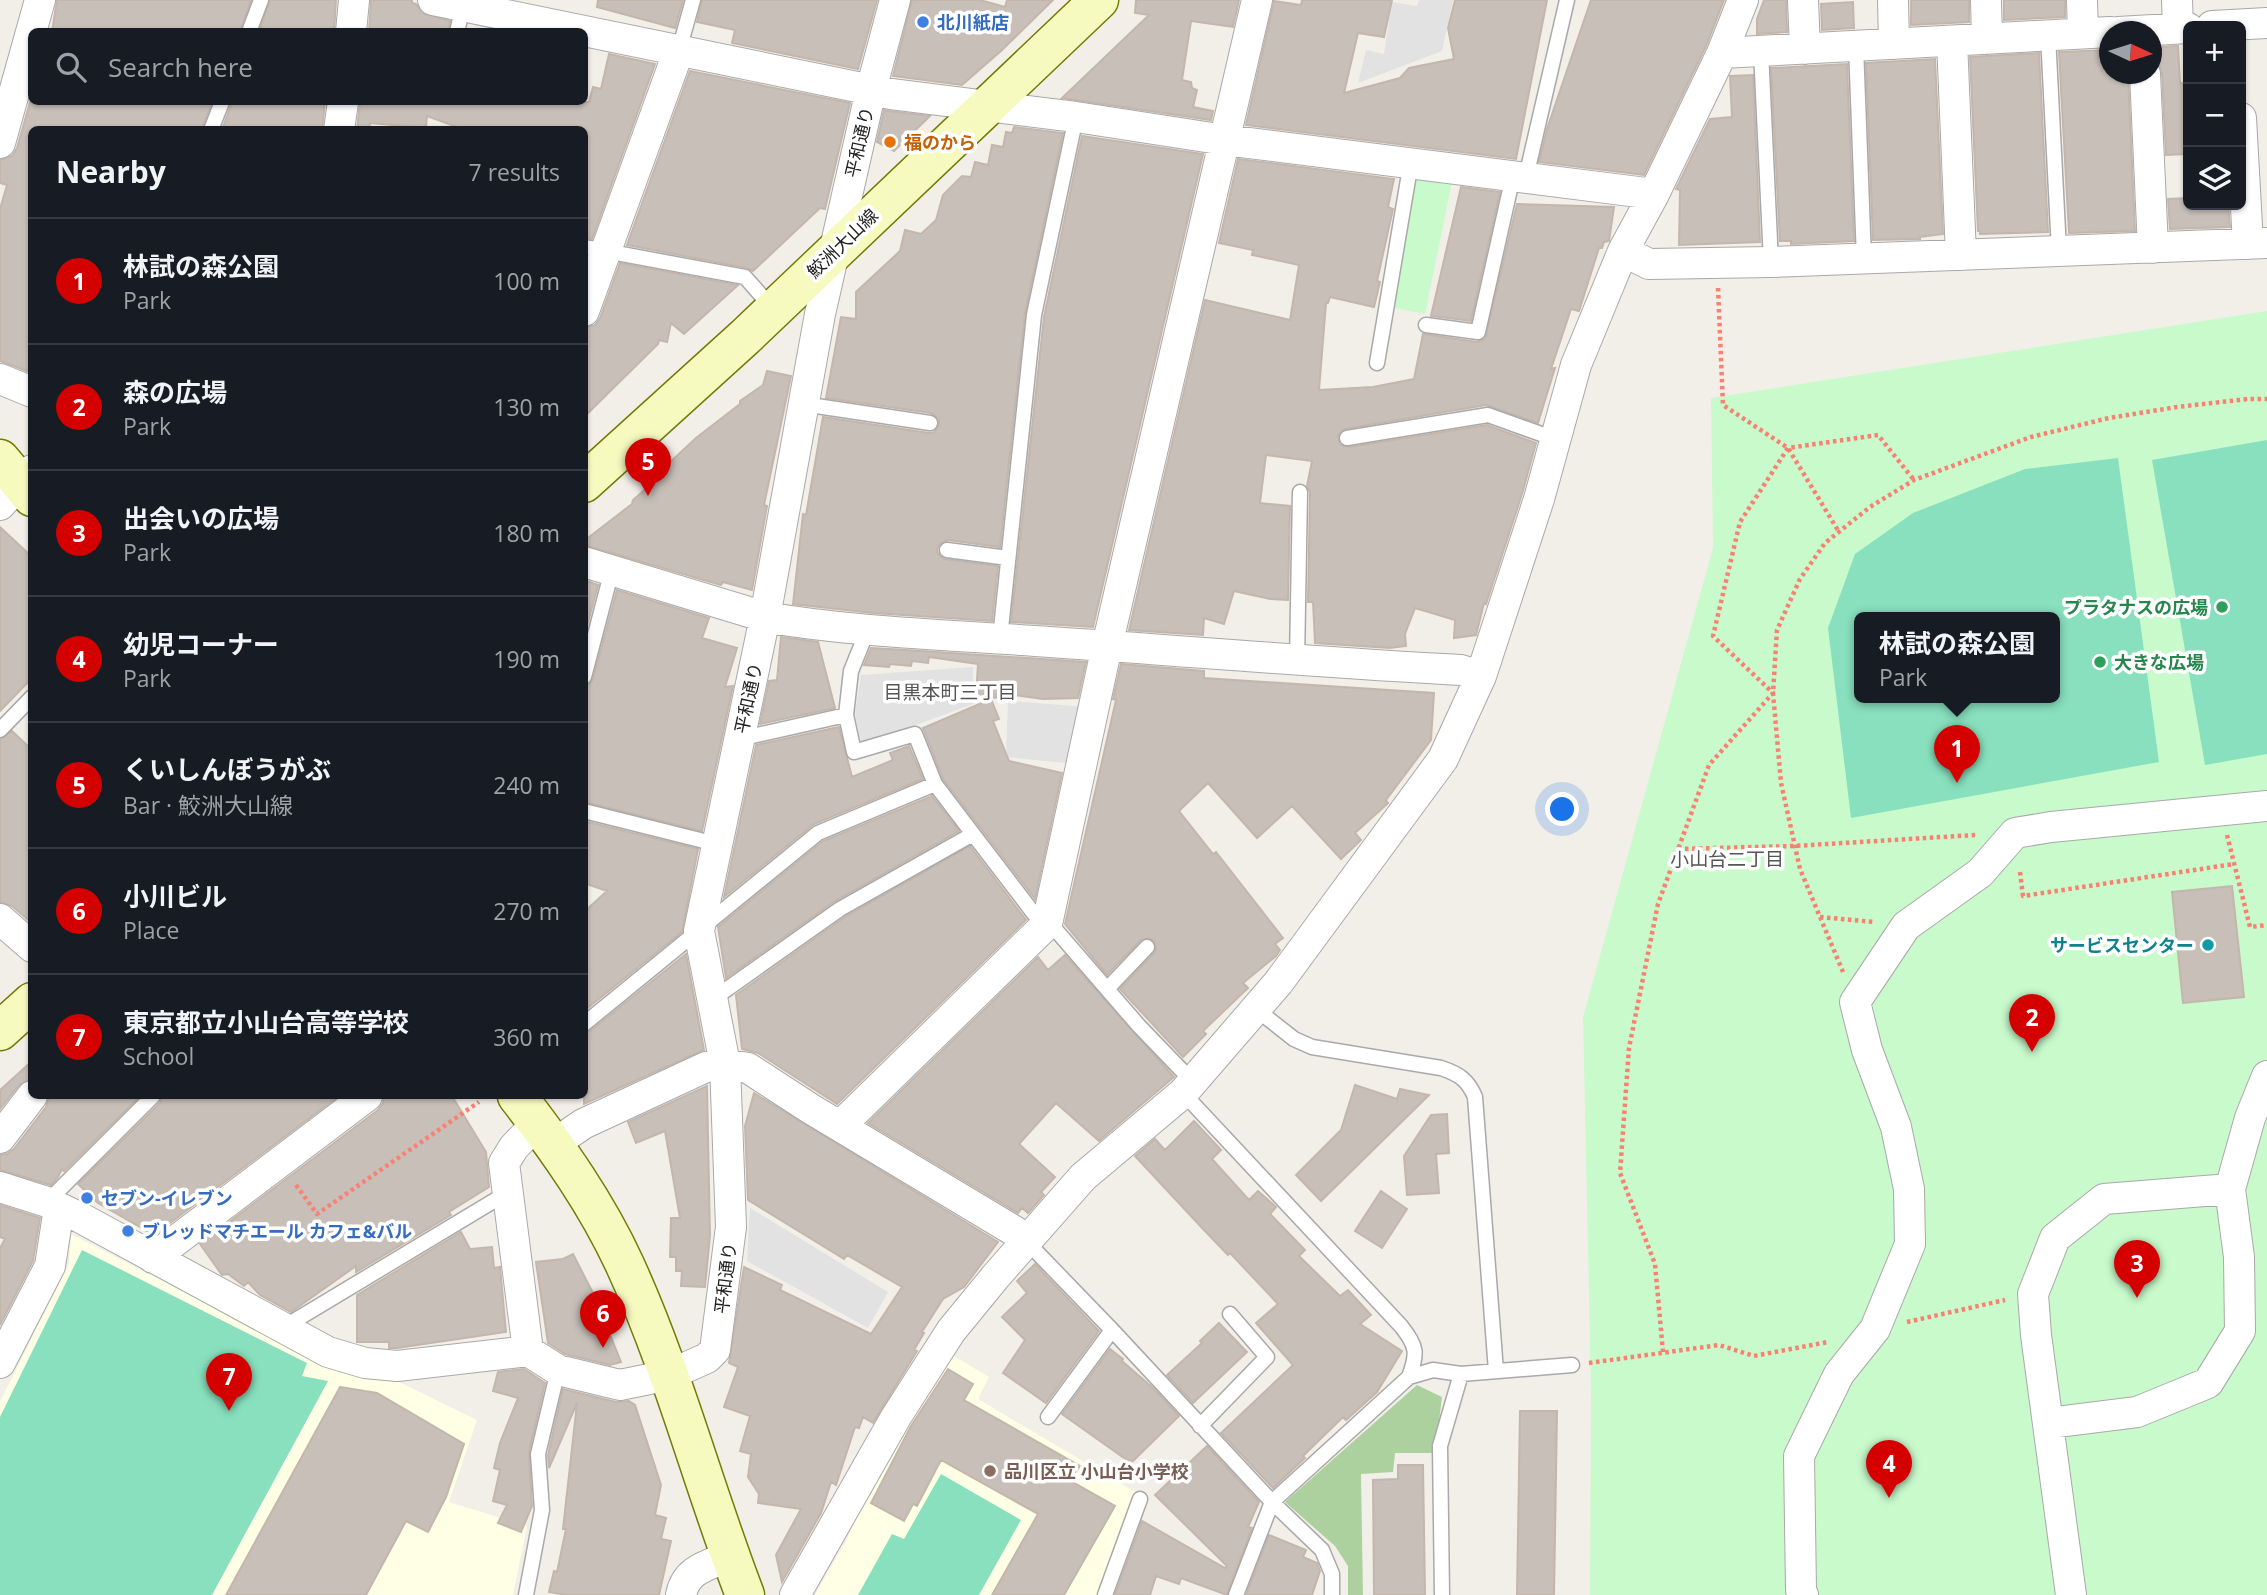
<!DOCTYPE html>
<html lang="en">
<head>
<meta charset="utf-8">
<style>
  :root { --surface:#171b24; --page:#242831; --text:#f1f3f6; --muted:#9ea1a6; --line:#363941; --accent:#d40000 }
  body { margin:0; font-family:"Open Sans","Noto Sans JP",sans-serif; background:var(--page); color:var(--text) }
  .controls { position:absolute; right:21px; top:21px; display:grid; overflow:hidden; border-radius:10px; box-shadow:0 2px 5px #0004 }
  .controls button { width:63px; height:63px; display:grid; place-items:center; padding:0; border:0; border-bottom:2px solid var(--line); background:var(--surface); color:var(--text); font:35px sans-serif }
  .compass { position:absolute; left:2099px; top:21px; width:63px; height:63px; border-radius:50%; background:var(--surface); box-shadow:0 2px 5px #0004; rotate:94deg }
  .you { position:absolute; left:1563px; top:810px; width:24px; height:24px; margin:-18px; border:5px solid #fff; border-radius:50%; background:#1a73e8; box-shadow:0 0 0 10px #1a73e833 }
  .badge { display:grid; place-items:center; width:46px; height:46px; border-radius:50%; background:var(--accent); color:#fff; font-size:23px; font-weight:700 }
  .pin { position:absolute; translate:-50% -58px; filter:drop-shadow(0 2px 4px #0008) }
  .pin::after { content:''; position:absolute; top:37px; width:24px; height:21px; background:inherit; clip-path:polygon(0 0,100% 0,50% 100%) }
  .popup { position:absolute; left:1854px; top:612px; width:206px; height:91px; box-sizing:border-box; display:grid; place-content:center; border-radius:10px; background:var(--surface); filter:drop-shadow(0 2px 5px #0005); font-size:23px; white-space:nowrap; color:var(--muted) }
  .popup b { font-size:26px; color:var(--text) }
  .popup::after { content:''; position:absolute; left:50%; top:100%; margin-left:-14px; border:14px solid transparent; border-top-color:var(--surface) }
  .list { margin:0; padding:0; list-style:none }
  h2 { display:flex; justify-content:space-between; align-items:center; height:91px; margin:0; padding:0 28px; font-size:30px }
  h2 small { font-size:23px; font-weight:400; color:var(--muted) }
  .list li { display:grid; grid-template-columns:46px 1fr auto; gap:21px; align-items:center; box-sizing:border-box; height:126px; padding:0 28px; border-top:2px solid var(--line) }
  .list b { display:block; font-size:26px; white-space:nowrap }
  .list p { margin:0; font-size:23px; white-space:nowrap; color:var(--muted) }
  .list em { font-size:23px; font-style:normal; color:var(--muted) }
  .icon { flex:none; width:38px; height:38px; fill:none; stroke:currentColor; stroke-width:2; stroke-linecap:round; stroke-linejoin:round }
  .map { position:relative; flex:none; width:2267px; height:1595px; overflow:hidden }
  .search { position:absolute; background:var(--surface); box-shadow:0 2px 5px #0004; left:28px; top:28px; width:560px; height:77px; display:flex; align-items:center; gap:18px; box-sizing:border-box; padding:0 24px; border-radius:10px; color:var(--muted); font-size:26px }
  .panel { position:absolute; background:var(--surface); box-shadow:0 2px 5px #0004; left:28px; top:126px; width:560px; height:973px; border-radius:10px }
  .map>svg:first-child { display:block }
</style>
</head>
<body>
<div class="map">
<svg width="2267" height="1595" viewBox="0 0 2267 1595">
  <rect width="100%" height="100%" fill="#f2efe9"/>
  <path fill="#ffffe5" d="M71 1234 304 1354 395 1380 477 1420 449 1502 527 1526 513 1595H0V1402L69 1264Z
    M947 1352 989 1377 978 1399 1135 1492 1097 1595H815L846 1541 889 1450Z"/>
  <path fill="#add19e" d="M1417 1385 1442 1397 1435 1453H1395L1393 1472 1361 1474 1363 1595H1348V1566L1335 1546 1285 1502Z"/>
  <path fill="#c8facc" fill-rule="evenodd" d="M1418 169 1453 177 1425 314 1390 307Z
    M2267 311V1595H1590L1591 1390 1583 1017 1713 548 1711 398ZM1859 617H2055V697H1859Z"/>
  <path fill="#88e0be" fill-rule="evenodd" d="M2267 440V754L2205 765 2152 460Z
    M2118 458 2159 762 1851 818 1828 628 1855 554 1913 513 2025 469ZM1859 617H2055V697H1859Z
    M82 1250 307 1363 302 1376 328 1381 212 1595H0V1417Z
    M941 1474 1021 1520 979 1595H858L892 1534 904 1539Z"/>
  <path fill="#e2e2e2" d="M1419 0H1453L1442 51 1358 83 1366 50 1384 54 1392 2 1417 6Z
    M973 667V704L861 745 855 713 861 675Z
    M1008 701 1088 707 1075 764 1006 757Z
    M750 1208 888 1292 868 1328 747 1261Z"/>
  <path fill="#c7bfb8" stroke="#c4b6ab" stroke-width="2" d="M57 0H251L240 32H52Z
    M270 0H336L334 32H259Z
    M371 0H412V3L416 4 422 13 450 21 448 32H369Z
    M598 0H683L675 28 597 7Z
    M702 0H877L858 69 732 43 735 30 697 22Z
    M912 0H980L1005 7 1007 0H1053L1001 51 962 85 893 76Z
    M1136 0H1239L1233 27 1191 21 1182 80 1191 82 1192 88 1197 90 1193 107 1213 111 1211 120 1062 98 1149 15 1135 13Z
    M1302 0H1392L1384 37 1358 33 1344 93 1400 78 1409 68 1454 59 1448 28 1455 0H1547L1516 159 1246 125 1274 1 1301 5Z
    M1591 0H1724L1706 46 1644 175 1539 162 1547 129Z
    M1764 0H1786L1787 32 1757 34V19Z
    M1911 0H1969V22L1911 25Z
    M2004 0H2065V17L2004 20Z
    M1853 2 1854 28 1822 30 1821 4Z
    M2178 46 2180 83H2188V154L2166 155 2162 73 2158 63 2157 47Z
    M2110 50V74H2128L2135 231 2069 233 2059 52Z
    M2039 53 2048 232 1980 234V231H1978L1970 57Z
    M609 54 655 64 592 239 584 238V130H465L427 116 426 128 370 123 369 130H357L360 102H589L593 87 601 89Z
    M1935 59 1943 234 1920 237V239L1873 240 1866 63Z
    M1847 64 1854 241 1791 244V241H1780L1771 68Z
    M690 71 850 103 825 209 820 208 753 271 747 268 627 245Z
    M1753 75 1760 242 1679 245 1680 190 1676 189 1710 119 1732 117 1730 76Z
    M32 95V102H212L202 130H32V373L0 361V209L7 185 0 183V160L12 156 17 148Z
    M232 102H325L322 130H222Z
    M884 110 889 111 930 116 894 151 877 142Z
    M1014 127 1063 133 1025 313 1000 547 948 540 940 544 937 549 938 554 945 559 998 566 992 621 873 613 793 604 803 514 806 515 823 417 929 433 934 432 939 425V419L931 413 826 398 841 317 856 319V292L900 251 905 230 921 234 936 220 943 195 962 176 971 177 975 162 988 165 992 145 1003 147 1006 132 1012 133Z
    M1082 136 1203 154 1093 627 1011 622 1044 317Z
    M1238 159 1394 179 1388 207 1393 209 1377 281 1380 282 1374 307 1330 297 1328 303H1326L1319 390 1373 387 1414 379 1423 334 1477 342 1485 339 1517 204 1614 207 1609 241 1604 242 1602 248H1599L1579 311 1571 309 1551 369 1555 368 1538 423 1486 405 1345 429 1338 435 1340 445 1349 447 1487 425 1536 443 1522 494 1486 604 1484 603 1476 635 1454 638 1455 620 1415 608 1405 634 1406 646 1390 648 1315 643 1313 602H1308L1310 492 1307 486 1312 461 1266 455 1260 503 1290 506 1288 600 1270 599 1234 591 1224 624 1204 618 1203 635 1129 630 1205 300 1290 320 1299 265 1252 255 1253 250 1219 243Z
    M1461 187 1500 192 1471 321 1431 316Z
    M2188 198V205H2228L2230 227 2170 229 2168 199Z
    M620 263 738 285 684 334 671 323 667 342 659 340 658 344 584 417V328L595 325 600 318Z
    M767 371 791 376 764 505 767 506 752 590 723 582 721 585 584 545V541L632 504 633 500 658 478 655 476 696 438 740 404V401L763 385Z
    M0 527 32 557V678L0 711Z
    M584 580 598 585 584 637Z
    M617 590 709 618 702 638 737 648 725 687 733 686 702 831 584 802V686L590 684 593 679Z
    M781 637 818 642 835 708 760 724 769 681 777 680Z
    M871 648 906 650 1086 662 1078 698 1043 699 1006 694 1005 698 976 697 978 664 929 657 928 663 912 661 911 666 890 664 889 667 864 665Z
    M1121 664 1204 671V678L1434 693 1431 740 1386 800 1388 803 1355 833 1361 840 1341 859 1292 806 1257 838 1208 783 1179 811 1213 854 1216 852 1283 938 1275 944 1280 950 1276 956 1243 983 1248 988 1203 1031 1206 1034 1183 1057 1120 989 1154 953 1156 949 1154 941 1149 938 1141 940 1107 975 1065 924 1116 700 1113 699Z
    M991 699 999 719 993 721 1009 761 1062 773 1035 899 943 779 923 728Z
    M839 727 852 777 893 760 890 753 909 746 923 779 814 824 724 897 756 745Z
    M12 731 32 750V923L12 906 0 902V739Z
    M932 796 959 831 835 901 726 978 718 927 823 841Z
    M584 821 698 849 682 932 584 1011V912L607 891 584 883Z
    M970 846 1026 920 837 1104 758 1053 742 1049 736 995 845 917Z
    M2232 886 2244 997 2183 1003 2172 892Z
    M686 954 704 1050 584 1104V1033L590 1031Z
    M1065 955 1174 1077 1099 1141 1056 1103 1019 1144 1055 1177 1041 1192 1044 1195 1028 1213 1022 1208 1018 1213 868 1123 1038 957 1048 970Z
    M32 1061V1079L19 1085 0 1109V1090Z
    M1355 1085 1397 1099 1400 1089 1429 1095 1321 1201 1296 1175 1341 1130Z
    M707 1086 710 1235 705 1287 681 1286 682 1271H676V1257H670L671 1218H680L665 1131 636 1143 628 1122Z
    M754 1093 998 1242 964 1287 943 1299 922 1332 924 1333 914 1350 917 1351 873 1423 863 1417 859 1428 855 1427 836 1485 831 1482 821 1513 782 1582 776 1555 801 1509 758 1503 759 1494 748 1477 751 1454 740 1451 750 1416 724 1407 738 1367 729 1363 744 1267 782 1285 780 1290 871 1334 902 1287 847 1255 844 1259 748 1200 745 1126Z
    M49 1096H140L64 1171 62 1169 58 1177 51 1185 0 1170V1155L7 1154 14 1149 46 1107Z
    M162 1096H339L154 1235 98 1203 78 1184 160 1103Z
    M384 1096H452L486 1152 489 1187 449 1212 451 1215 356 1272V1266L291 1312 260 1295 248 1282 244 1286 228 1274 222 1275 200 1244 378 1110 383 1103Z
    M1447 1114 1449 1153 1436 1154 1439 1193 1407 1195 1404 1156 1431 1115Z
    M1194 1121 1221 1150 1212 1159 1249 1200 1258 1191 1276 1207 1270 1214 1305 1250 1299 1256 1340 1296 1348 1290 1371 1315 1360 1324 1402 1351 1377 1392 1346 1420 1343 1417 1303 1456 1305 1458 1273 1488 1221 1433 1293 1365 1256 1323 1278 1304 1230 1253 1228 1255 1204 1230 1135 1156 1155 1139 1165 1150Z
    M1381 1191 1407 1209 1382 1248 1355 1231Z
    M0 1205 40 1218 33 1261 0 1325V1248L5 1239 0 1237Z
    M461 1232 470 1249 492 1247 494 1268 500 1267 506 1332 397 1348H389V1342H357V1295Z
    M573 1254 594 1295 621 1362 610 1365 565 1354 548 1343 536 1262 563 1259Z
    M1035 1264 1099 1331 1046 1403 1003 1373 1025 1340 1002 1317 1027 1293 1017 1281Z
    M1219 1323 1247 1352 1193 1403 1167 1375 1202 1343 1200 1341Z
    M1110 1349 1123 1359 1122 1361 1153 1388 1179 1416 1131 1463 1062 1414Z
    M524 1369 545 1383 529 1452 532 1506 521 1532 498 1523 507 1505 493 1501 500 1470 494 1468 500 1443 518 1398 493 1391 498 1372Z
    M948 1369 973 1384 964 1400 1080 1466 1069 1480 1115 1506 1064 1595H992L1038 1514 941 1460 917 1506 913 1504 904 1521 871 1503 911 1426Z
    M340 1387 377 1393 464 1444 446 1497 428 1532 406 1521 366 1595H226Z
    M563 1389 616 1402 629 1401 635 1405 661 1485 655 1515 666 1518 661 1539 671 1541 659 1595H566L549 1592 554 1571 557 1572 566 1529H563L577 1403 549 1468 548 1455Z
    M1520 1411H1557L1554 1595H1517Z
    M1207 1446 1259 1502 1248 1527 1252 1528 1227 1595 1181 1578 1179 1584 1156 1576 1150 1595H1115L1142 1521 1225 1568 1227 1566 1155 1495Z
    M1398 1465H1423L1425 1595H1374L1373 1480 1398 1479Z
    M1269 1535 1306 1550 1303 1557 1317 1563 1320 1571 1312 1595H1246Z"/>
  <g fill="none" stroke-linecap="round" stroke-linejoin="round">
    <g stroke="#a9a9a9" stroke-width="17">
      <path id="lane" d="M249 32 261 0
        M457 32 463 6
        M2048 35 2059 251
        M1856 46 1864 259
        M679 50 693 0
        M1761 51 1771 262
        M211 130 222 102
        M1526 177 1567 0
        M584 247 745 277 773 309
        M1426 325 1478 332 1513 176
        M1377 363 1411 162
        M803 404 930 423
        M1347 438 1488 415 1555 439
        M947 550 1008 558
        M868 629 851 671 846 715 854 752 915 734 935 784
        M1000 638 1034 315 1076 117
        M1297 661 1300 492
        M584 677 612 570
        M0 730 32 697
        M739 739 846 715
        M584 811 716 844
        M1107 989 1147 947
        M713 999 840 909 973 834 1038 919 1055 929 1139 1026 1192 1081
        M1256 1009 1294 1039 1312 1047 1441 1068C1459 1074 1468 1080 1475 1097L1496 1371
        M584 1024 818 833 935 784 973 834
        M1183 1093 1401 1326C1417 1346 1418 1353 1409 1377L1272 1502 1236 1595
        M47 1202 153 1096
        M1027 1242 1112 1330 1272 1502 1322 1550 1332 1574V1595
        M284 1327 507 1193
        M1409 1377 1433 1370 1461 1374 1572 1365
        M1048 1417 1112 1330
        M1200 1426 1267 1357 1230 1314
        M526 1595 542 1510 538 1454 558 1370
        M1105 1595 1140 1499
        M1442 1595 1440 1446 1461 1374"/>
    </g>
    <g stroke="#a9a9a9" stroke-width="32">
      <path id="street" d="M433 0 891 94 1076 117 1225 140 1654 194
        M1803 0 1805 49
        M1893 0 1894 44
        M1986 0 1987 39
        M2082 0 2083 33
        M2177 0 2178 28
        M2212 26 2267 23
        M351 32 354 0
        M2118 32 2188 28
        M1952 41 1961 255
        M1722 53 2110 32
        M2145 74 2153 248
        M2241 118 2248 244
        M339 130 343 102
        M0 143 40 0
        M1623 251 1649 264 1771 262 2267 243
        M584 311 679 50
        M0 379 32 392
        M0 505 32 470
        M584 562 765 617C858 633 955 635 1050 642 1187 651 1324 663 1461 670L1481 676
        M0 919 32 947
        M840 1126 1047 924 1107 646 1257 0
        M0 1138 32 1096
        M554 1144 583 1124 706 1067 725 1064 748 1068 811 1109 1016 1232 1027 1242
        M0 1187 47 1202 81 1218 328 1352 365 1363 397 1366 528 1351 558 1370 620 1385 669 1375 707 1358 715 1350 731 1227 725 1064 699 931 765 617 820 314 871 90 895 0
        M153 1258 367 1096
        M528 1351 504 1163 514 1147 538 1122
        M0 1363 50 1266 59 1208
        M2049 1423 2137 1412 2208 1383 2240 1331 2239 1257 2230 1189 2250 1118 2267 1076
        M681 1595C686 1569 707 1566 730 1556
        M795 1595 896 1417 951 1331 996 1276 1083 1177 1183 1093 1278 983 1443 759 1481 676 1539 499 1576 365 1623 251 1654 194 1722 53 1743 0
        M1803 1595 1801 1590 1799 1456 1839 1374 1875 1329 1910 1244 1909 1189 1896 1127 1867 1050 1855 1002 1906 926 1980 873 2015 833 2051 827 2267 806
        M2071 1595 2036 1335 2033 1294 2055 1238 2104 1199 2230 1189"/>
    </g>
    <g stroke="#707d05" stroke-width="41">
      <path id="secondary" d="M0 459 32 497
        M584 483 745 337 1099 0
        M0 1031 32 1002
        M517 1096C558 1149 597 1204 625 1265 674 1372 703 1486 745 1595"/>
    </g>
    <path stroke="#fa8072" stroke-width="4.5" stroke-dasharray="3.5 3.5" stroke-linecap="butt" d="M1718 288 1723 405 1788 448 1839 532
      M2227 835 2250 927 2267 925
      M1678 849 1794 846 1975 835
      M2020 872 2023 896 2234 864
      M1820 917 1874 922
      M1843 972 1800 869 1781 783 1773 693 1777 630 1800 579 1825 543 1870 507 1914 480 2031 437 2109 418 2177 407 2248 399H2267
      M296 1185 317 1214 479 1102
      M1907 1322 2005 1300
      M1663 1352 1655 1264 1620 1173 1629 1048 1658 904 1709 765 1773 693 1713 636 1740 522 1788 448 1878 435 1914 480
      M1589 1363 1719 1345 1754 1356 1828 1342"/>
    <use href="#lane" stroke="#fff" stroke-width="14"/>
    <use href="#street" stroke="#fff" stroke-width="30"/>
    <use href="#secondary" stroke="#f7fabf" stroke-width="38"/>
  </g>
  <g fill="#3f7fe0" stroke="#fff" stroke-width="2.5">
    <circle cx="923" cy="22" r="7"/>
    <circle cx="87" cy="1198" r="7"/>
    <circle cx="128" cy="1231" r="7"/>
  </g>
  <circle fill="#e8710a" stroke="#fff" stroke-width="2.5" cx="890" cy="142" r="7"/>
  <g fill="#2e9e5b" stroke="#fff" stroke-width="2.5">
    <circle cx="2222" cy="607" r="7"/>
    <circle cx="2100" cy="662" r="7"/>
  </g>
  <circle fill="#0f9aa8" stroke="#fff" stroke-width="2.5" cx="2208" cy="945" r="7"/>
  <circle fill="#8d6e63" stroke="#fff" stroke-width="2.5" cx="990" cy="1471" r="7"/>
  <g text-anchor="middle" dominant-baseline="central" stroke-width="7" stroke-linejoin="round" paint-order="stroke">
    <g font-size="18" font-weight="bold" fill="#366cbe" stroke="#fff" text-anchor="start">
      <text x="937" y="22">北川紙店</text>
      <text x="101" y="1198">セブン-イレブン</text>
      <text x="142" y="1231">ブレッドマチエール カフェ&amp;バル</text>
    </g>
    <g font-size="18" fill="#222" stroke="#fff">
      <text transform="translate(859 142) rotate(-77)">平和通り</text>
      <text transform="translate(842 243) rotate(-44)">鮫洲大山線</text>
      <text transform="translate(748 698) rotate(-78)">平和通り</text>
      <text transform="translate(725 1278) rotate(-83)">平和通り</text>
    </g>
    <g font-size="18" font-weight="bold" fill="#c56008" stroke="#fff" text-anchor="start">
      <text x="904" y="142">福のから</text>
    </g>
    <g font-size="18" font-weight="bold" fill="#27864d" stroke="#fff" text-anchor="end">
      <text x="2208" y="607">プラタナスの広場</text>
      <text x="2114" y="662" text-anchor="start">大きな広場</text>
    </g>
    <g font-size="18" font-weight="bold" fill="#0d838f" stroke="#fff" text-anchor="end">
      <text x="2194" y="945">サービスセンター</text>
    </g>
    <g font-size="18" font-weight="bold" fill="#785e54" stroke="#fff" text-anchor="start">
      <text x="1004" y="1471">品川区立 小山台小学校</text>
    </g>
    <g font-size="19" fill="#555" stroke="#fff">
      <text x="950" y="692">目黒本町三丁目</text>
      <text x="1727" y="859">小山台二丁目</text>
    </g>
  </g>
</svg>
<div class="controls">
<button>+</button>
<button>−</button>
<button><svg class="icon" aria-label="layers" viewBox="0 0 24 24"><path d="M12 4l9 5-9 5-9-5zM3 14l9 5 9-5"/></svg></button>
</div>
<svg class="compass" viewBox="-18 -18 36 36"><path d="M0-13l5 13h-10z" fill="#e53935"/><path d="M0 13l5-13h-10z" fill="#9ea1a6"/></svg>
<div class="you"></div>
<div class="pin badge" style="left:1957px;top:783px">1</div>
<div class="popup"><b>林試の森公園</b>Park</div>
<div class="pin badge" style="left:2032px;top:1052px">2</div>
<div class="pin badge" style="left:2137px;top:1298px">3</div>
<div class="pin badge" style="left:1889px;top:1498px">4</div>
<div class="pin badge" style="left:648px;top:496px">5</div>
<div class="pin badge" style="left:603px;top:1348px">6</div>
<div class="pin badge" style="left:229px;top:1411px">7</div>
<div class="search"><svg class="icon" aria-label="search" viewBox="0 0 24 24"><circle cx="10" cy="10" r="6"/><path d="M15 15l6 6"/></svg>Search here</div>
<section class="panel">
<h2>Nearby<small>7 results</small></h2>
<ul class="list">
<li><span class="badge">1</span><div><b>林試の森公園</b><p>Park</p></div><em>100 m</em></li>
<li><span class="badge">2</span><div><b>森の広場</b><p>Park</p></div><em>130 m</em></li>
<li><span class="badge">3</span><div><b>出会いの広場</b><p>Park</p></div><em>180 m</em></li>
<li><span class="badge">4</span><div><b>幼児コーナー</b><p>Park</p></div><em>190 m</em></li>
<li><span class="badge">5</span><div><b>くいしんぼうがぶ</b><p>Bar · 鮫洲大山線</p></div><em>240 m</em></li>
<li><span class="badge">6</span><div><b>小川ビル</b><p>Place</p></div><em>270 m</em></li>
<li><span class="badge">7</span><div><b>東京都立小山台高等学校</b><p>School</p></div><em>360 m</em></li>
</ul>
</section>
</div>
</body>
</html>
